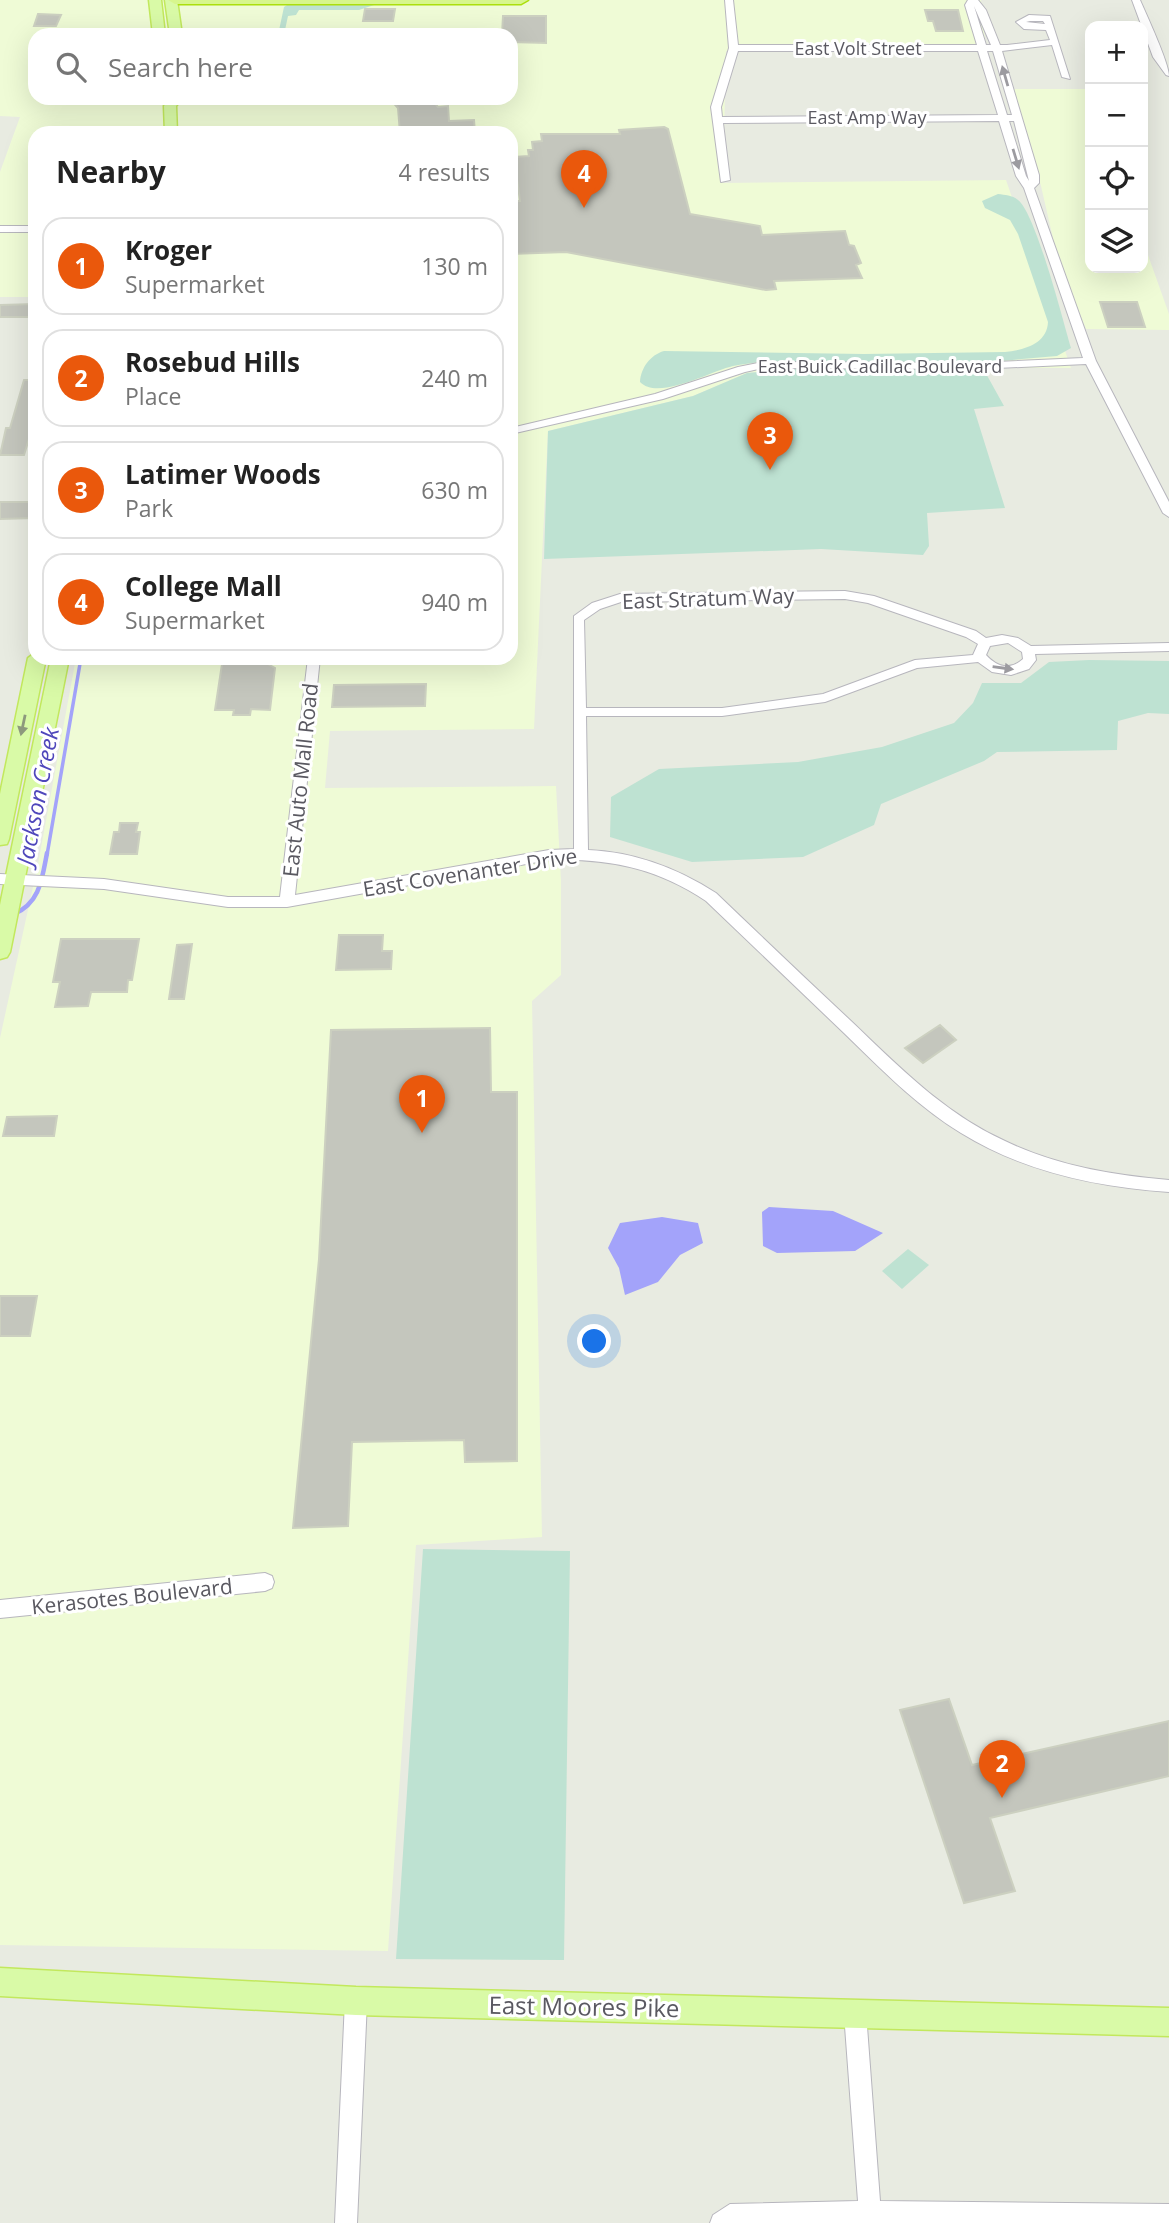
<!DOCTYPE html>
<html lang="en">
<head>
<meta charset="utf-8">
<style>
  :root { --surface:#fff; --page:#f6f6f6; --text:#222; --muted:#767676; --line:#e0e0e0; --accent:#ea580c }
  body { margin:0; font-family:"Open Sans",sans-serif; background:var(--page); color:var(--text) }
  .controls { position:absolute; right:21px; top:21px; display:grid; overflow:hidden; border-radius:14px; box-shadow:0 7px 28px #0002 }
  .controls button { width:63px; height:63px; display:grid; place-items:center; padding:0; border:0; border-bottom:2px solid var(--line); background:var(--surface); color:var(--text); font:35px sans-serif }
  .you { position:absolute; left:595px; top:1342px; width:24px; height:24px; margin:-18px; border:5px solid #fff; border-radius:50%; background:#1a73e8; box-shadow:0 0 0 10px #1a73e833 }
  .badge { display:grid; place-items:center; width:46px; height:46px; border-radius:50%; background:var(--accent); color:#fff; font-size:23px; font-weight:700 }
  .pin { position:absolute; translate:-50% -58px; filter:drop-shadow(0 2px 4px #0008) }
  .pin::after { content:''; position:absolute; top:37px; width:24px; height:21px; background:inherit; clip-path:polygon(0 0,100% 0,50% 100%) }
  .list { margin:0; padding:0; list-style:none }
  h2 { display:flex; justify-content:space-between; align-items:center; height:91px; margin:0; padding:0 28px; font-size:30px }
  h2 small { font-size:23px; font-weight:400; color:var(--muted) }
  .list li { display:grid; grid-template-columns:46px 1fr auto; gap:21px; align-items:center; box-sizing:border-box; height:98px; margin:0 14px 14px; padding:0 14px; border:2px solid var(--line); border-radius:21px }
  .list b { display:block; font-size:26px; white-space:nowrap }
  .list p { margin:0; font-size:23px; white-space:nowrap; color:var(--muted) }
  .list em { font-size:23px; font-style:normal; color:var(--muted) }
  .icon { flex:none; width:38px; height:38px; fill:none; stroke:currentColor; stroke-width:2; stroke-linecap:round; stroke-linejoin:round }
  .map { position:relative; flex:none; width:1169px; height:2223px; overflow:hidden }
  .search { position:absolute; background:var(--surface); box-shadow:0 7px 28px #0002; left:28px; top:28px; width:490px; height:77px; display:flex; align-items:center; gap:18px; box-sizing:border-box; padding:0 24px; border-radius:21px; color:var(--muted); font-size:26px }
  .panel { position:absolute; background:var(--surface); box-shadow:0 7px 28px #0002; left:28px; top:126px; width:490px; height:539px; border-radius:21px }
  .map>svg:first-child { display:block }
</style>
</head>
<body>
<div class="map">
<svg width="1169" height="2223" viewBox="0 0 1169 2223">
  <rect width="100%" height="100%" fill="#e8ebe1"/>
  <path fill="#effbd6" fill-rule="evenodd" d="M0 0H981L986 49 726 51 723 183 1006 180 1071 368H800L747 373 693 396 548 431 534 729 330 731 325 788 556 786 561 881V975L532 1001 542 1537 416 1545 388 1951 0 1945V1038L38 864 76 658H511V133H35V297H0V172L20 117 0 116ZM35 35H511V98H35Z
    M1011 89H1088L1090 268H1143V241L1169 314V330L1086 329 1058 260 1041 186Z"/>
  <path fill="#bee2d2" d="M287 5H374L359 10H299L296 15 288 16 285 30 292 31V33L278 35 284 7Z
    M998 194C1005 195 1012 195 1018 200 1036 214 1063 321 1071 348L1057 356 977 363 761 362C752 363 742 364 733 366 711 371 658 401 640 382 641 368 650 355 664 351L864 354 1005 352C1024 350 1047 344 1048 322L1018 234 1010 220 985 208 982 201Z
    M800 368 984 370 1004 406 974 409 1005 508 927 513 929 546 923 555 821 549 544 559 548 431 693 396 747 373Z
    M1089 660 1169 661V714L1148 713 1118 721 1117 750 997 752 984 761 881 804 874 825 803 857 692 862 610 837 611 797 659 769 798 762 882 747 954 723 973 703 982 683H1021L1049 662Z
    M908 1249 929 1265 902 1289 882 1271Z
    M423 1549 570 1551 564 1960 396 1959Z"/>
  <path fill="#a3a3fa" d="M769 1207 833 1211 883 1233 855 1251 777 1253 763 1246 762 1212Z
    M662 1217 698 1223 703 1243 680 1255 658 1282 625 1295 619 1268 608 1248 620 1223Z"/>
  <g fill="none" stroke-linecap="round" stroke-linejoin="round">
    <path stroke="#a3a3fa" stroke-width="3.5" d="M47 855 81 658"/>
    <path stroke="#a3a3fa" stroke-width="4.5" d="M14 914C40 903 42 879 47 853"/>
  </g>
  <path fill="#c4c6bd" stroke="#ccd0c0" stroke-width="2" d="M365 9H395L393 21H363Z
    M925 10H958L963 31H936L933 21H928Z
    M38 14 61 15 56 26H34Z
    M503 16H546V43L511 42V35H502Z
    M389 98H430L438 107 448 106 449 121 474 120 475 133H400L398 108Z
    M664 127 668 129 690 214 760 226 762 235 845 231 849 245 854 246 861 263 856 265 862 278 774 281 776 289 766 290 566 252 511 254V201H520L514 157 529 156 528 150H533L532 142 542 141 541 134H620L619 130Z
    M1100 302H1137L1145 327H1108Z
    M35 304V317H0V305Z
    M24 380H35V426H33L24 455H0L6 428H10Z
    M0 502H35V518L0 519Z
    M266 663 275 668 270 710 251 709 250 715H233L234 710H215L222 664Z
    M426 684 425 706 332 707 334 685Z
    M120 823H138L136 832H140L137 854H110L114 832H119Z
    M339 935H383L382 951H392L391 969 336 970Z
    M61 939H139L132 980H128L127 992H91L88 1006 55 1007 60 982H53Z
    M192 944 184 999H169L177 945Z
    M940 1025 956 1040 923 1063 905 1048Z
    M490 1028 491 1092H517V1461L465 1462 464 1440 352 1442 348 1526 293 1528 319 1259 331 1030Z
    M57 1116 54 1136H3L7 1117Z
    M0 1296H37L30 1336H0Z
    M949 1699 972 1765 1169 1721V1776L990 1818 1015 1891 964 1903 900 1710Z"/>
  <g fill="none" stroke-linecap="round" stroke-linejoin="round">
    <g stroke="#b7b6bd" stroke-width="2">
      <path id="minor" d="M725 0H733L738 45H977L965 5 968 0H978L986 10 1000 45H1007L1050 40 1046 30 1024 29 1016 22 1029 15 1050 16 1070 79 1062 77 1052 45 1002 51 1039 175V183L1034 188 1096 361 1169 502V517L1163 513 1086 364 975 369 763 368 745 372 663 399 511 434V428L655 394 738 367 763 362 975 363 1083 358 1024 188 1016 176 999 121 723 123 730 180 721 182 711 107 729 48ZM974 6 991 45H986ZM1030 21H1043L1045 24 1026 22ZM738 51H978L998 115 722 117 721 107ZM987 51H993L1012 115H1007ZM1009 121H1014L1029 181 1026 176Z
        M1132 0H1140C1147 16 1169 63 1169 76L1166 75 1153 57Z
        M0 226H35V232H0Z
        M845 591 874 596 976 631 986 638 1002 635 1018 638 1031 646 1169 643V651L1035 654 1036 660 1029 669 1011 675 992 672 978 662 917 668 825 702 722 716H586L588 850C635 852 677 868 716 893 761 936 806 979 851 1021 899 1067 944 1113 1005 1141 1057 1166 1112 1175 1169 1180V1192C1097 1187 1024 1172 961 1133 917 1106 881 1069 844 1033 798 989 752 945 706 901 657 868 608 858 549 860L287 907H228L104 889 0 884V874L104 879 228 897H280L308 658H320L295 895 549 850 574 849V616L592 603 620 594ZM845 599 868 603 966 637 978 644 973 655 915 660 823 694 722 708H586L584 620 600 609 621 602ZM1008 643 1022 652 1023 659C1010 671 997 667 986 655L990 646Z
        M265 1573 272 1576 274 1582 272 1588 265 1591 0 1618V1600Z
        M356 1990 364 1993 367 2001 357 2223H335L345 2001 348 1993Z
        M855 2002 863 2005 866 2013 880 2201 1169 2204V2223H710L713 2215 730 2204 858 2201 844 2013 847 2005Z"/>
    </g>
    <g stroke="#c2e85d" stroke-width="3">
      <path id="major" d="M149 0H161L165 35H153Z
        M165 0H177L182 35H170Z
        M170 98H182L176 106 177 133H165L164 106Z
        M35 653V658H46L9 839 7 844 0 845V794L28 658Z
        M51 658H69L10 952 7 957 0 959V905Z
        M0 1968 356 1987 1169 2008V2036L356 2015 0 1996Z"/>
    </g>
    <g stroke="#acdf0d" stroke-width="3">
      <path id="highway" d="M168 0H528L521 4H175Z"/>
    </g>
    <use href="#minor" fill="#fff" fill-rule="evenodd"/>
    <use href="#major" fill="#d9faa7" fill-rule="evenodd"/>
    <use href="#highway" fill="#d7f68d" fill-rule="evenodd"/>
  </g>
  <defs><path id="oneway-solid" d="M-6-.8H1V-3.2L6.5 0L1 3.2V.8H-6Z" transform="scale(1.75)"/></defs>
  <g fill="#9c9ba0">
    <use href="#oneway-solid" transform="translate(1005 76) rotate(-106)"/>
    <use href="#oneway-solid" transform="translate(1016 159) rotate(73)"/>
    <use href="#oneway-solid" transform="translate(1003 668) rotate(8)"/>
  </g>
  <use fill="#8d997d" href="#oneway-solid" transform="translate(23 725) rotate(102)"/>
  <g text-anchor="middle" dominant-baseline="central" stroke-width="6" stroke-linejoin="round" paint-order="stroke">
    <g font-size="18" fill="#5a5961" stroke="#fff">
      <text x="858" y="48">East Volt Street</text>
      <text x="867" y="117">East Amp Way</text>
      <text x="880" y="366">East Buick Cadillac Boulevard</text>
    </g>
    <g font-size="21" fill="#5a5961" stroke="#fff">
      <text transform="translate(708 598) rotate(-2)">East Stratum Way</text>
      <text transform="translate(300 780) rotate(-84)">East Auto Mall Road</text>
      <text transform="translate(470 872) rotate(-9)">East Covenanter Drive</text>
      <text transform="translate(132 1596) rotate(-6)">Kerasotes Boulevard</text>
    </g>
    <g font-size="23" font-style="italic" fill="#4f47bb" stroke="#fff">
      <text transform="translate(37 796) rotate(-79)">Jackson Creek</text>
    </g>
    <g font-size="24" fill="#5a5961" stroke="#fff">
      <text transform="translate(584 2006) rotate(1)">East Moores Pike</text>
    </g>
  </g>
</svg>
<div class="controls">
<button>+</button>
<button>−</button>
<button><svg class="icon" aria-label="locate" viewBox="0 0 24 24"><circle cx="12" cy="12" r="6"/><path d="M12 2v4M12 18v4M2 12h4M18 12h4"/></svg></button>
<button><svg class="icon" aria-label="layers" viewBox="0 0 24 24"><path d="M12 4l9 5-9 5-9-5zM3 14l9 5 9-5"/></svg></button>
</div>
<div class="you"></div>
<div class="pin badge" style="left:422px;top:1133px">1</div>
<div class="pin badge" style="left:1002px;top:1798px">2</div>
<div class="pin badge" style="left:770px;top:470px">3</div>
<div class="pin badge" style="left:584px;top:208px">4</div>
<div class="search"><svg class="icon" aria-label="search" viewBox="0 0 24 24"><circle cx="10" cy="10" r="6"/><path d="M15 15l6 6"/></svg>Search here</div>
<section class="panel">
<h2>Nearby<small>4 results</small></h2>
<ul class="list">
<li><span class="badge">1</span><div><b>Kroger</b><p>Supermarket</p></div><em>130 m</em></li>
<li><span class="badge">2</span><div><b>Rosebud Hills</b><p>Place</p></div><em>240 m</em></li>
<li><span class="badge">3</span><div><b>Latimer Woods</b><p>Park</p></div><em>630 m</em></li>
<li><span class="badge">4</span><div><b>College Mall</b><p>Supermarket</p></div><em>940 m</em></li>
</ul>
</section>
</div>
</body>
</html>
